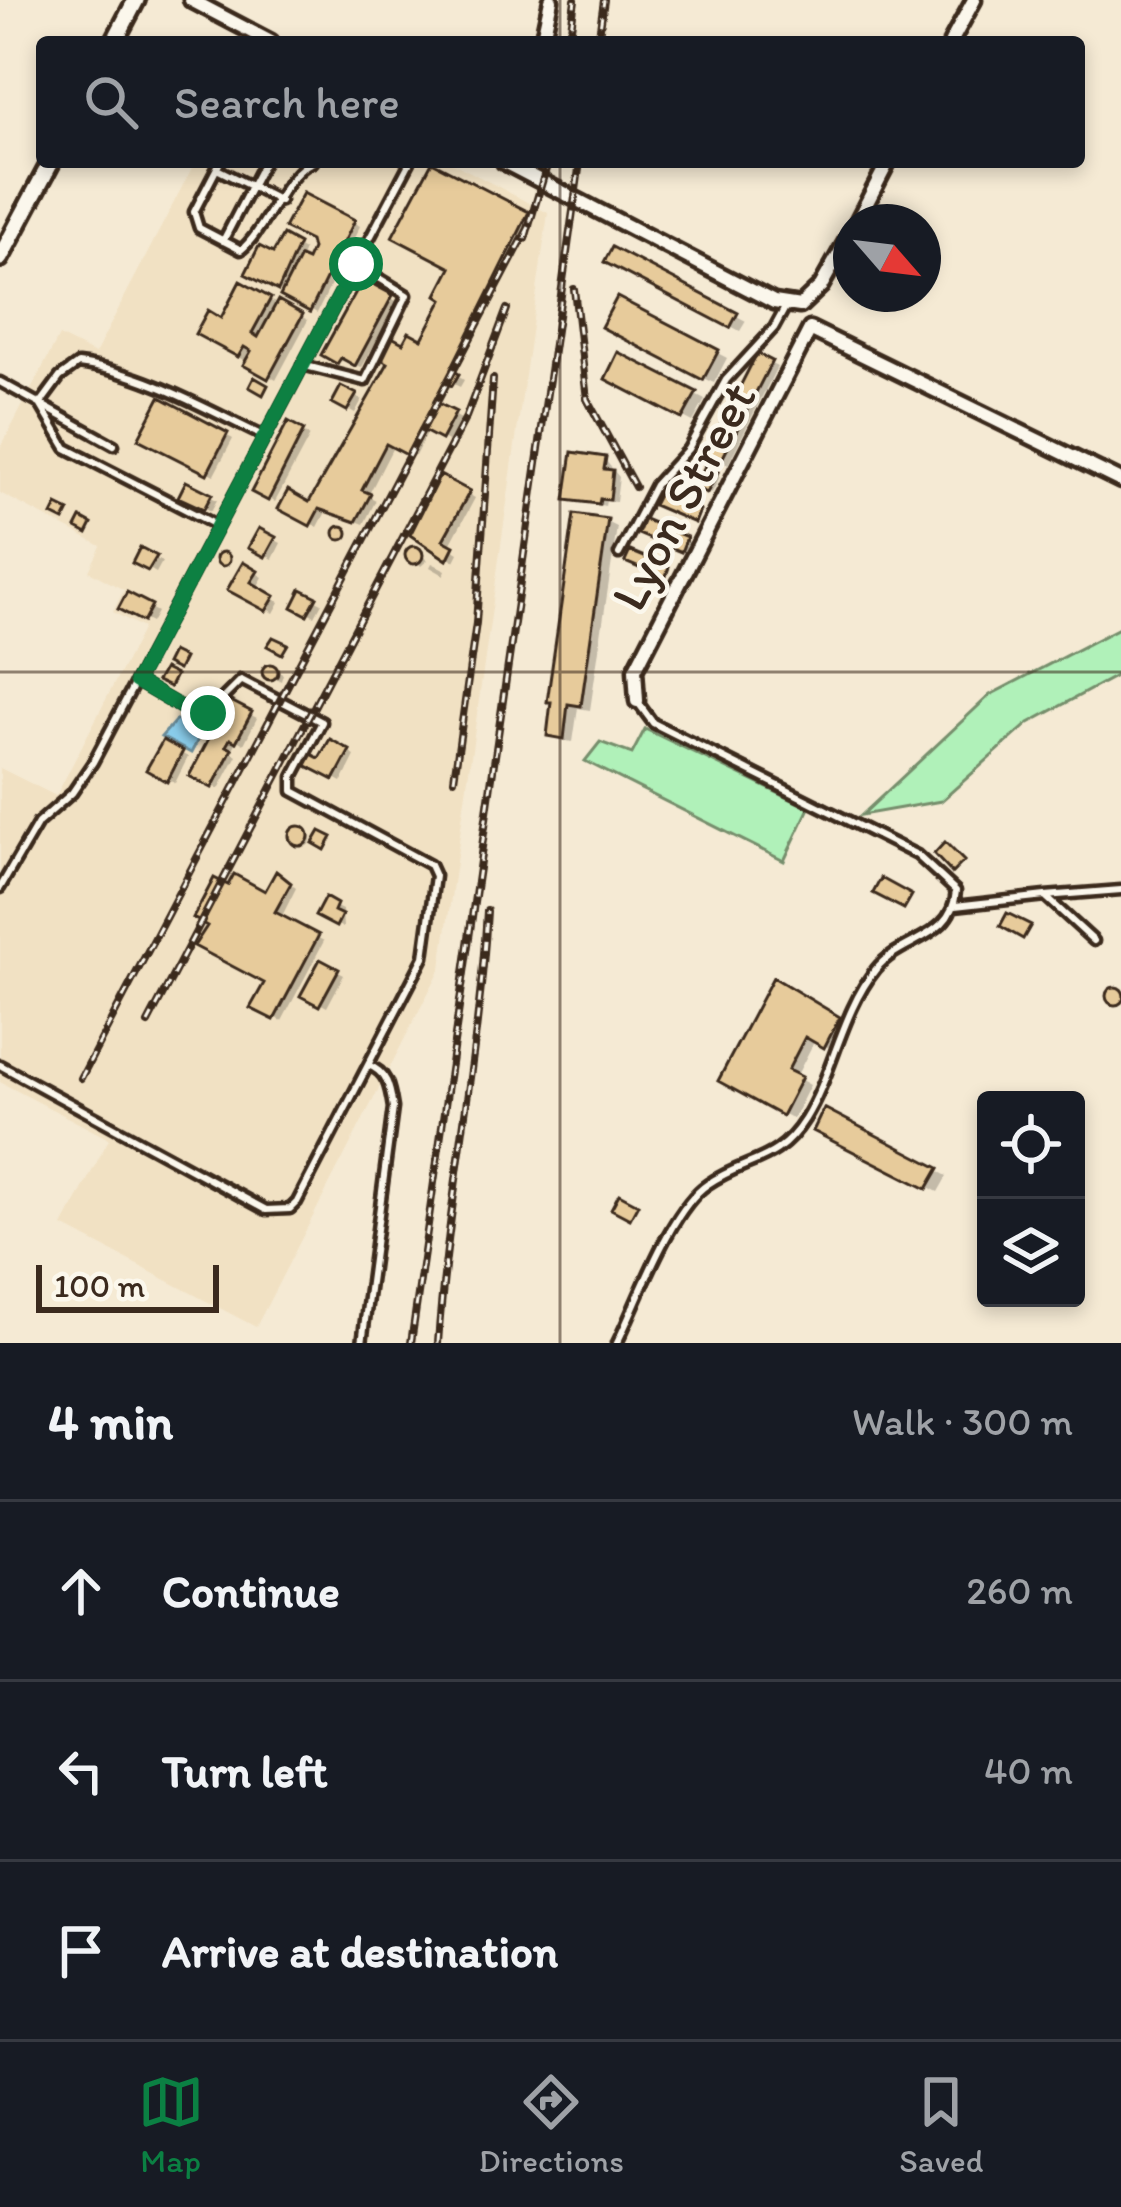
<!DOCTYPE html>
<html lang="en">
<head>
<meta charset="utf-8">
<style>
  :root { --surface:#171b24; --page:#242831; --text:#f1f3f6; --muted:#9ea1a6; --line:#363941; --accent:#0b8043 }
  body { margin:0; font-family:Itim,sans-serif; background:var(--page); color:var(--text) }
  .controls { position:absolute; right:36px; bottom:36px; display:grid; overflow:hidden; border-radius:12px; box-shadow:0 6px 18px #0003 }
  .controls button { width:108px; height:108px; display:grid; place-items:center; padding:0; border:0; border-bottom:3px solid var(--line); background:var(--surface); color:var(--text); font:60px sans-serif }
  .compass { position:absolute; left:833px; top:204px; width:108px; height:108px; border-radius:50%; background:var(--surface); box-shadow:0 6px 18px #0003; rotate:118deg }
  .scale { position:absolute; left:36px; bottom:30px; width:183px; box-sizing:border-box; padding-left:12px; border:6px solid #3b2a1e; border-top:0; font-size:33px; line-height:42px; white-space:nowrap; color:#3b2a1e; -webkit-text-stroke:9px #fbf7ec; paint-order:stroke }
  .stop { position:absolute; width:36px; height:36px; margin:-27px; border:9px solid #0b8043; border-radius:50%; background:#fff }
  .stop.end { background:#0b8043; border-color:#fff; box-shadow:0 3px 12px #0008 }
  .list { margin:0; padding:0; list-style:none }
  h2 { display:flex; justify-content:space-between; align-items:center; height:156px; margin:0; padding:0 48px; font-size:51px }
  h2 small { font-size:39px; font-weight:400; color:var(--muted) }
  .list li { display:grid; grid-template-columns:78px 1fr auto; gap:36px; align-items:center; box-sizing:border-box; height:180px; padding:0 48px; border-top:3px solid var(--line) }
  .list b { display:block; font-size:45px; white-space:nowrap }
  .list em { font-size:39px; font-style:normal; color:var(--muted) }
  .icon { flex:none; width:66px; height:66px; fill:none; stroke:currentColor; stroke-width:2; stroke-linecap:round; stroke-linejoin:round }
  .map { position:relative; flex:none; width:1121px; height:1343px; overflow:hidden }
  .search { position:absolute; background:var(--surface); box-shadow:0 6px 18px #0003; left:36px; right:36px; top:36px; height:132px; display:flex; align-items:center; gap:30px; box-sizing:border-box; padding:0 42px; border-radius:12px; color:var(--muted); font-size:45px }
  .sheet { height:696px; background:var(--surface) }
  nav { display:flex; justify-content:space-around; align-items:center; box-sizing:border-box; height:168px; border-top:3px solid var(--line); background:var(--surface); font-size:33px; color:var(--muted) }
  nav a { display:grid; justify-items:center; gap:6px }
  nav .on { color:var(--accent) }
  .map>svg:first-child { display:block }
</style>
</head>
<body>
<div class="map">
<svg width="1121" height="1343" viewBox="0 0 1121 1343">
  <rect width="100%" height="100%" fill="#f5ead4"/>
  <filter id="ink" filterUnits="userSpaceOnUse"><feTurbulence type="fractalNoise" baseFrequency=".00833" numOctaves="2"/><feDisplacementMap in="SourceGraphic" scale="24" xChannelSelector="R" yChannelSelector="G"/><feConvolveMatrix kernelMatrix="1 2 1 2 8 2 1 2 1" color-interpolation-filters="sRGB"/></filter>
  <g filter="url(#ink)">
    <path fill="#f1e1c3" d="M195 162H451L548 213 441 968 256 1327 63 1226 109 1139 0 1082V768L56 796 143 628 113 612 124 590 89 571 101 546 0 493V449L59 336 95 354Z"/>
    <path fill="#b0f1b9" stroke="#768e6c" stroke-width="3" d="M1121 627V673L1029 723 941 801 862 815 990 695Z
      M645 729 809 808 784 861 585 761 600 742 632 754Z"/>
    <path fill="#8acdeb" stroke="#6a8c99" stroke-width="3" d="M176 720 201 734 191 753 161 737Z"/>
    <path fill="#0003" d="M434 165 534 218 456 375 464 380 460 387 452 383 439 407 461 419 449 442 428 430 415 456 394 445 368 496 376 500 364 524 327 510 318 527 282 508 310 506 404 347 423 343 447 298 455 268Z
      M304 197 360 226 317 313 249 272 275 257 284 239 304 250 300 260 308 264 316 249Z
      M613 251 746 321 740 331 608 261Z
      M364 283 398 302 362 367 332 358Z
      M242 286 308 320 276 380 199 333 222 322Z
      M618 301 727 358 714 383 605 326Z
      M620 356 705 400 693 422 609 378Z
      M758 357 777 367 728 464 709 454Z
      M342 390 362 400 355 413 336 402Z
      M161 401 233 439 214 475 142 438Z
      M289 425 310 436 275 502 255 491Z
      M605 460 619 477 616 502 606 501 605 506 568 498Z
      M707 470 720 477 712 493 698 485Z
      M442 479 475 498 449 547 459 553 455 561 414 534Z
      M187 485 217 500 211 511 182 496Z
      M607 522 617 527 590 710 578 708 573 742 560 740 550 735Z
      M260 532 281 543 273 559 252 547Z
      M648 536 685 540 692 544 688 553Z
      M415 549 428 560 421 566 409 553Z
      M141 551 162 562 156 573 136 561Z
      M432 563 446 570 444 575 430 567Z
      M244 566 263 577 256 589 280 602 274 613 231 589Z
      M302 593 322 603 315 616 296 606Z
      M128 596 157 612 151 623 122 608Z
      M268 668 283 674 281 681 266 673Z
      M230 704 257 718 244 744 237 740 232 752 237 755 219 789 187 772 195 776Z
      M331 743 355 756 342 782 309 764 320 762Z
      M164 744 188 757 175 783 150 769Z
      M295 839a8 8 0 1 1 16 0a8 8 0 1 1-16 0Z
      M285 880 296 888 281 918 324 941 282 1021 254 1007 268 982 267 895Z
      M326 902 342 910 343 928 319 915Z
      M321 963 344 975 327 1007 304 995Z
      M774 981 848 1025 835 1051 815 1040 796 1077 810 1085 793 1119 722 1080Z
      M1115 990 1121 992V1003L1112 1000Z
      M826 1112 947 1176 938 1192 817 1129Z"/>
    <path fill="#e7cb9b" stroke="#3b2a1e" stroke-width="3" d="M432 162 529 212 451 369 459 374 452 386 444 382 434 401 456 412 441 440 420 429 407 455 386 444 362 490 371 494 356 522 319 509 310 526 278 509 288 490 309 502 388 363 379 358 390 336 403 343 409 332 422 339 443 299 437 295 451 268 392 237Z
      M303 193 355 220 310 312 280 296 300 257 307 260 312 249 310 241 284 228Z
      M283 235 299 244 278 291 245 274 259 246 273 253Z
      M612 247 738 313 730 328 604 262Z
      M363 279 393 295 355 366 341 358 337 364 321 355Z
      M240 281 271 298 252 333 258 337 278 300 303 314 268 379 243 365 251 351 244 347 238 357 195 334 208 310 221 318Z
      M617 297 719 350 703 380 601 327Z
      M618 352 697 392 682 419 605 379Z
      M757 353 772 361 720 463 705 455Z
      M254 377 268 385 263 395 249 387Z
      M341 386 357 394 347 411 332 403Z
      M160 397 228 433 207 474 138 439Z
      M288 421 304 430 268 501 251 492Z
      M572 452 606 457 604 469 613 470 610 500 600 499 599 504 565 500Z
      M705 466 718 472 707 493 694 487Z
      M440 475 470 491 443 540 454 546 447 560 410 535Z
      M186 481 212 494 204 509 178 497Z
      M659 493 700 510 695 523 653 505Z
      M57 505 69 511 64 521 52 515Z
      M574 514 608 519 581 706 568 704 564 739 547 736 551 702H547Z
      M81 518 92 524 87 534 76 528Z
      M644 519 687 537 681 552 638 534Z
      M334 533a7 7 0 1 1 14 0a7 7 0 1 1-14 0Z
      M259 528 276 537 265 557 248 548Z
      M405 555a9 9 0 1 1 18 0a9 9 0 1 1-18 0Z
      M140 547 157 556 148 571 132 563Z
      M630 551 669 567 665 579 625 562Z
      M216 559a7 7 0 1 1 14 0a7 7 0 1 1-14 0Z
      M243 562 258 571 251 582 275 596 266 611 227 590Z
      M301 589 317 597 307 615 292 607Z
      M127 592 152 605 143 622 118 609Z
      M273 637 288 644 282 654 267 646Z
      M172 652 184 658 178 670 166 664Z
      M262 672a8 8 0 1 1 16 0a8 8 0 1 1-16 0Z
      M164 669 176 675 170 687 157 681Z
      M229 700 252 712 236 742 230 739 226 746 232 749 212 788 189 776Z
      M330 739 350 750 334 780 305 765 311 754 319 758Z
      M163 740 183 751 167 782 146 770Z
      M289 836a10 10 0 1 1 20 0a10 10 0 1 1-20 0Z
      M320 831 332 837 325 850 313 843Z
      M945 842 964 861 952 873 934 854Z
      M276 871 291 883 275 912 319 935 274 1020 250 1008 264 983 194 946 207 926 193 918 214 878 228 885 234 874 265 891Z
      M881 878 912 895 904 909 873 893Z
      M325 897 337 904 334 911 342 915 336 927 315 916Z
      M1007 913 1031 925 1023 939 1000 926Z
      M320 959 339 969 319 1006 300 996Z
      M773 977 840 1017 824 1048 805 1037 788 1070 802 1077 782 1116 718 1081Z
      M1106 996a9 9 0 1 1 18 0a9 9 0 1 1-18 0Z
      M824 1108 939 1168 927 1189 813 1131Z
      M619 1194 638 1204 630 1219 611 1209Z"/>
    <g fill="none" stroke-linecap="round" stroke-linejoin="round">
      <g stroke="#3b2a1e" stroke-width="15">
        <path id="service" d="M220 162 194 212 199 228 241 250C266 230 286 170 313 162
          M217 169 280 201
          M223 241 264 162
          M302 365 365 381 407 295 356 264
          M0 382 114 445
          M216 525 66 448 40 404 60 377 78 364C143 372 206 409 265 437
          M619 554 655 485 688 449 726 380 774 328 786 306
          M136 681 191 713H208L241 680 322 722 293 777V791L430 865 435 876 424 957 368 1065
          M0 888 38 823 72 793 93 762 410 162
          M1045 896 1121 890
          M955 906 1045 896 1094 941
          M0 1065 266 1210 290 1209 297 1202 368 1065C388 1072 390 1089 393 1108L362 1343
          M617 1343C638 1301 670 1209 708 1184 748 1157 776 1165 805 1119 833 1074 842 1011 876 969 903 936 952 940 956 891L917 855 653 723 639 704"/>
      </g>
      <g stroke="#3b2a1e" stroke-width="21">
        <path id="minor" d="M191 0 271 42
          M542 42 551 0
          M951 42 974 0
          M504 162 774 302 800 306
          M857 222 888 162
          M800 306 821 286 851 233
          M810 329 1121 481
          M637 701 635 670 810 329"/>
      </g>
      <g stroke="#3b2a1e" stroke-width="24">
        <path id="tertiary" d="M114 42 136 0
          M0 258 51 162"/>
      </g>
      <use href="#service" stroke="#fbf7ec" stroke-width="6"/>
      <use href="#minor" stroke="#fbf7ec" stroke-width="12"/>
      <use href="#tertiary" stroke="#fbf7ec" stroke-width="15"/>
      <g stroke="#3b2a1e" stroke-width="8">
        <path id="rail" d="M569 42 575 0
          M598 42 604 0
          M525 239 548 162
          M574 289 587 399 635 487
          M454 779 476 623 493 379
          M148 1023 466 417 507 309
          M81 1078 529 227
          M411 1343 580 162
          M438 1343C448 1198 479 1056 487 911"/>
      </g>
      <use href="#rail" stroke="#fbf7ec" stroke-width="3" stroke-dasharray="9" stroke-linecap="butt"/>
    </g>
  </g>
  <g fill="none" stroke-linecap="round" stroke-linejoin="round" filter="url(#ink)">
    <path stroke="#0b8043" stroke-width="15" d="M208 713H191L136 681 356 264"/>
  </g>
  <path fill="none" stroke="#3b2a1e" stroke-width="3" stroke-opacity="0.55" d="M560 0V42M560 162V1343M0 672H1121"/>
  <g text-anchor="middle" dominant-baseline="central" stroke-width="9" stroke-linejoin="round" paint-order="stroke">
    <g font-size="51" fill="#3b2a1e" stroke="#fbf7ec">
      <text transform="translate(683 496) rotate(-62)">Lyon Street</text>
    </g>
  </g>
</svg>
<div class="controls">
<button><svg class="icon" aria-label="locate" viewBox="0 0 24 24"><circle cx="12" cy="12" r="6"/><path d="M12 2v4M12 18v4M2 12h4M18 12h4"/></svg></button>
<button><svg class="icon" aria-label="layers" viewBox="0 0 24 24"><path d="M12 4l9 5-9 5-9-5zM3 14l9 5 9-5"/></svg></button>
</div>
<svg class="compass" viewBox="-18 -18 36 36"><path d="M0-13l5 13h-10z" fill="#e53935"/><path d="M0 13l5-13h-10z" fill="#9ea1a6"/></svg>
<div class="scale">100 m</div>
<div class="stop" style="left:356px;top:264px"></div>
<div class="stop end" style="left:208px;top:713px"></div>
<div class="search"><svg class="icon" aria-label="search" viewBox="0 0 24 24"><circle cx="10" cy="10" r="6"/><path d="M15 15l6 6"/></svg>Search here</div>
</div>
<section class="sheet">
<h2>4 min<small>Walk · 300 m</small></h2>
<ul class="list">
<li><svg class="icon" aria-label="ahead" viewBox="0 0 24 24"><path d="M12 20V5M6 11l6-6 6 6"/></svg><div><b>Continue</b></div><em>260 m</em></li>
<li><svg class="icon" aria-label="left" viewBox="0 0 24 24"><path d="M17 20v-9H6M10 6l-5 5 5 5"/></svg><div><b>Turn left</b></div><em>40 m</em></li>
<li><svg class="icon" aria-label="arrive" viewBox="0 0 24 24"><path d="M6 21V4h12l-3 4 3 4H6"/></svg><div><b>Arrive at destination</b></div></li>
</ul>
</section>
<nav>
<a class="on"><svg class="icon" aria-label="map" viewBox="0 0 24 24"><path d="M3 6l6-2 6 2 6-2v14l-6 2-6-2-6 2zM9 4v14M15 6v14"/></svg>Map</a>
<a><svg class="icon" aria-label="directions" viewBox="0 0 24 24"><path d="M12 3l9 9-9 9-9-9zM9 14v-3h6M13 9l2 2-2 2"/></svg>Directions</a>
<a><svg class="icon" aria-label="saved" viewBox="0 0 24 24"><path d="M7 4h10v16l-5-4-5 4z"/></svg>Saved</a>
</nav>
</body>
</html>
